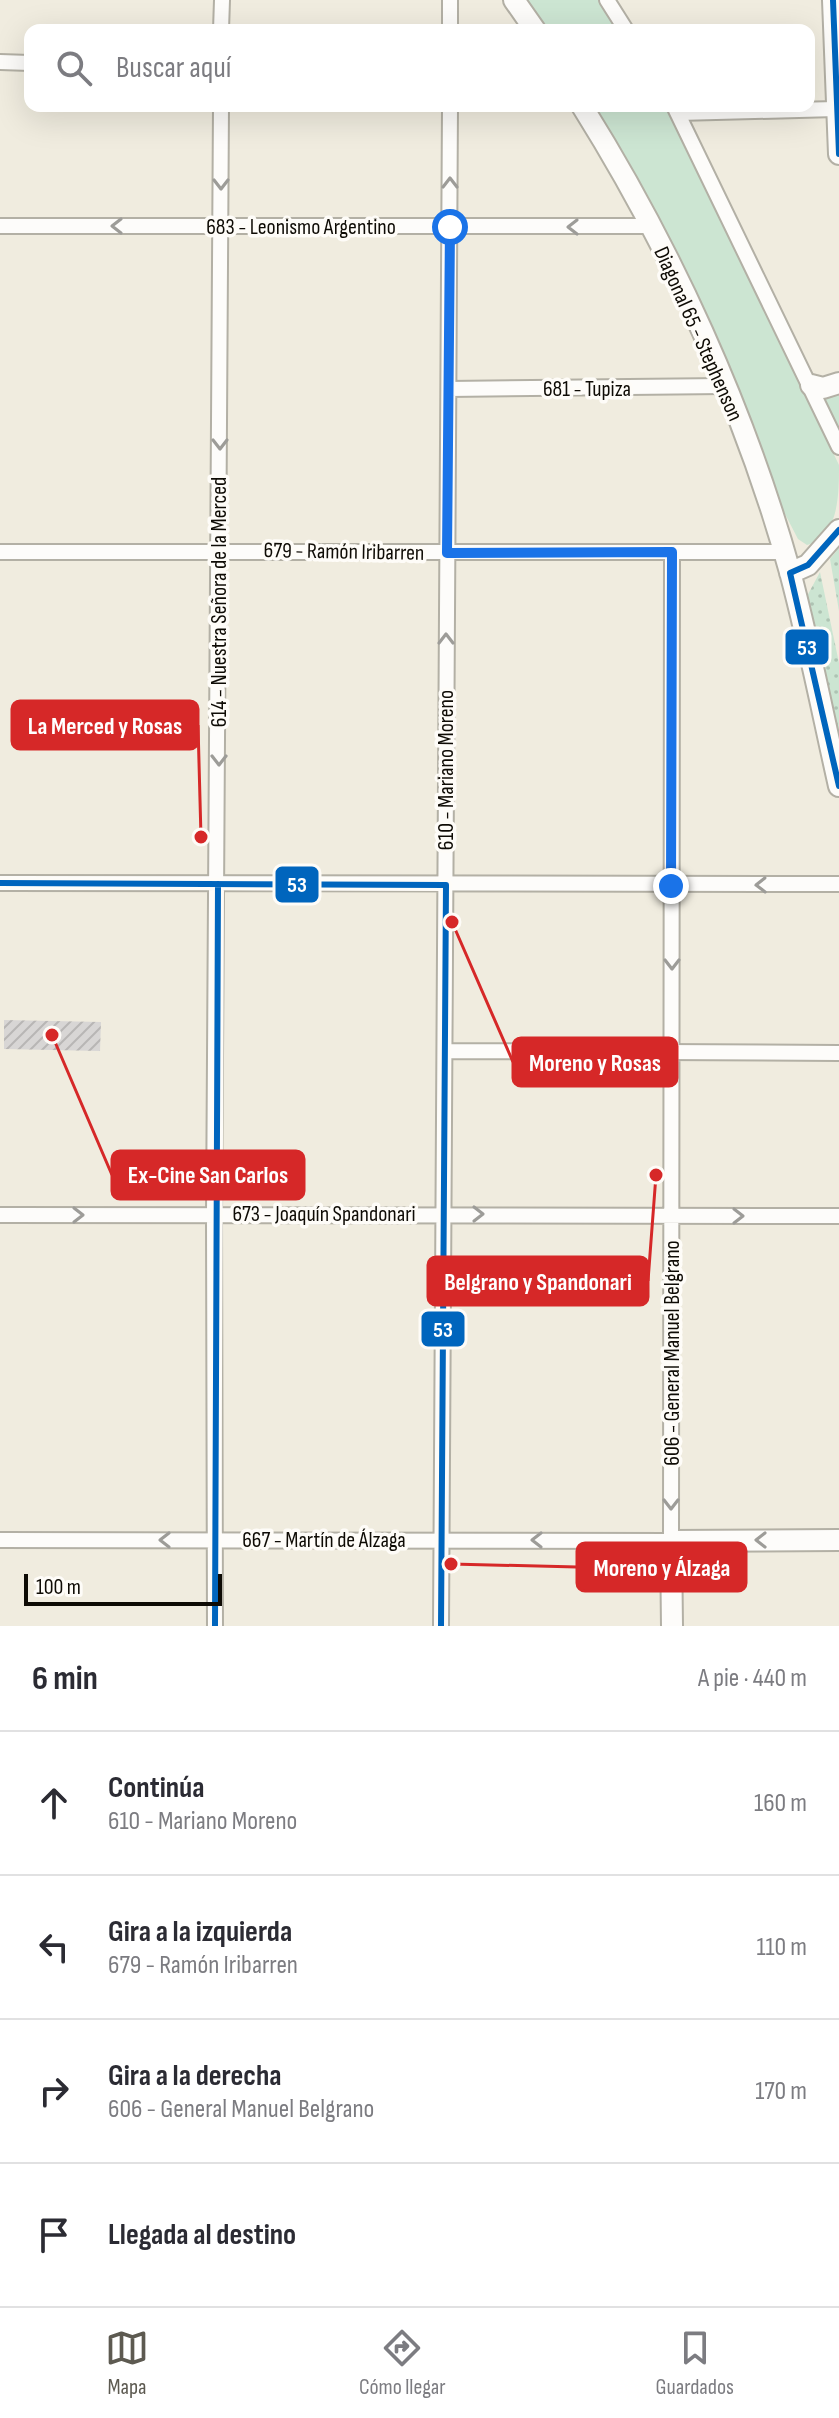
<!DOCTYPE html>
<html lang="es">
<head>
<meta charset="utf-8">
<style>
  :root { --surface:#fff; --page:#f2f2f3; --text:#2b2b33; --muted:#7c7c81; --line:#e1e1e2; --accent:#5d5a51 }
  body { margin:0; font-family:"Sofia Sans Condensed",sans-serif; background:var(--page); color:var(--text) }
  .scale { position:absolute; left:24px; bottom:20px; width:198px; box-sizing:border-box; padding-left:8px; border:4px solid #0e0b05; border-top:0; font-size:22px; line-height:28px; white-space:nowrap; color:#0e0b05; -webkit-text-stroke:6px #fefcf8; paint-order:stroke }
  .stop { position:absolute; width:24px; height:24px; margin:-18px; border:6px solid #1a73e8; border-radius:50%; background:#fff }
  .stop.end { background:#1a73e8; border-color:#fff; box-shadow:0 2px 8px #0008 }
  .list { margin:0; padding:0; list-style:none }
  h2 { display:flex; justify-content:space-between; align-items:center; height:104px; margin:0; padding:0 32px; font-size:34px }
  h2 small { font-size:26px; font-weight:400; color:var(--muted) }
  .list li { display:grid; grid-template-columns:52px 1fr auto; gap:24px; align-items:center; box-sizing:border-box; height:144px; padding:0 32px; border-top:2px solid var(--line) }
  .list b { display:block; font-size:30px; white-space:nowrap }
  .list p { margin:0; font-size:26px; white-space:nowrap; color:var(--muted) }
  .list em { font-size:26px; font-style:normal; color:var(--muted) }
  .icon { flex:none; width:44px; height:44px; fill:none; stroke:currentColor; stroke-width:2; stroke-linecap:round; stroke-linejoin:round }
  .map { position:relative; flex:none; width:839px; height:1626px; overflow:hidden }
  .search { position:absolute; background:var(--surface); box-shadow:0 8px 32px #0002; left:24px; right:24px; top:24px; height:88px; display:flex; align-items:center; gap:20px; box-sizing:border-box; padding:0 28px; border-radius:16px; color:var(--muted); font-size:30px }
  .sheet { height:680px; background:var(--surface) }
  nav { display:flex; justify-content:space-around; align-items:center; box-sizing:border-box; height:112px; border-top:2px solid var(--line); background:var(--surface); font-size:22px; color:var(--muted) }
  nav a { display:grid; justify-items:center; gap:4px }
  nav .on { color:var(--accent) }
  .map>svg:first-child { display:block }
</style>
</head>
<body>
<div class="map">
<svg width="839" height="1626" viewBox="0 0 839 1626">
  <defs>
    <pattern id="park-dots" width="8" height="8" patternUnits="userSpaceOnUse" patternTransform="scale(2)"><rect width="8" height="8" fill="#cce5d2"/><path d="M2 2h.1M6 6h.1" fill="none" stroke="#aec3b3" stroke-width="1.8" stroke-linecap="round"/></pattern>
    <pattern id="building-hatch" width="6" height="6" patternUnits="userSpaceOnUse" patternTransform="scale(2)"><rect width="6" height="6" fill="#d8d6d5"/><path d="M-1 1l2-2M0 6l6-6M5 7l2-2" fill="none" stroke="#b8b6b5"/></pattern>
  </defs>
  <rect width="100%" height="100%" fill="#f0ecdf"/>
  <path fill="#cce5d2" d="M524 0H598L617 30H543Z
    M588 106H666L669 112 839 465C839 494 839 537 807 545L798 539 772 489Z
    M839 391V428L823 396Z"/>
  <path fill="url(#park-dots)" d="M839 548V611L830 559Z
    M820 572 839 663V744L806 598Z"/>
  <path fill="url(#building-hatch)" d="M4 1020 101 1022 100 1051 4 1049Z"/>
  <g fill="none" stroke-linecap="round" stroke-linejoin="round">
    <g stroke="#b3b0a5" stroke-width="18">
      <path id="street" d="M607 0 626 30
        M221 30 222 0
        M450 30V0
        M0 62 30 63
        M674 106 839 447
        M678 113 836 109
        M0 226H650
        M449 389 724 386
        M0 552H783
        M0 883 839 884
        M445 1051 839 1053
        M0 1215 839 1216
        M0 1540 671 1541 672 552
        M215 1626 214 1215 221 106
        M441 1626 450 106"/>
    </g>
    <g stroke="#b3b0a5" stroke-width="24">
      <path id="secondary" d="M514 0 535 30
        M833 0 839 154
        M582 106C671 248 745 410 790 572 809 643 823 715 839 786
        M811 385 823 388 839 383
        M790 573 808 565 839 530
        M672 1626 671 1541 839 1540"/>
    </g>
    <use href="#street" stroke="#fdfcfa" stroke-width="14"/>
    <use href="#secondary" stroke="#fdfcfa" stroke-width="20"/>
    <g stroke="#fefcf8" stroke-width="12">
      <path id="bus-1" d="M833 0 839 154
        M839 530 808 565 790 573 839 786
        M0 883 446 885 441 1626
        M215 1626 218 884"/>
    </g>
    <use href="#bus-1" stroke="#0065bd" stroke-width="6"/>
  </g>
  <defs><path id="oneway-chevron" d="M-2-3.5L2.5 0L-2 3.5" fill="none" stroke-width="1.6" stroke-linecap="round" stroke-linejoin="round" transform="scale(2)"/></defs>
  <g stroke="#9d9c98">
    <use href="#oneway-chevron" transform="translate(450 183) rotate(-90)"/>
    <use href="#oneway-chevron" transform="translate(221 184) rotate(90)"/>
    <use href="#oneway-chevron" transform="translate(117 226) rotate(-180)"/>
    <use href="#oneway-chevron" transform="translate(573 227) rotate(-180)"/>
    <use href="#oneway-chevron" transform="translate(220 444) rotate(90)"/>
    <use href="#oneway-chevron" transform="translate(446 639) rotate(-90)"/>
    <use href="#oneway-chevron" transform="translate(219 760) rotate(90)"/>
    <use href="#oneway-chevron" transform="translate(761 885) rotate(179)"/>
    <use href="#oneway-chevron" transform="translate(672 964) rotate(90)"/>
    <use href="#oneway-chevron" transform="translate(478 1214)"/>
    <use href="#oneway-chevron" transform="translate(78 1215)"/>
    <use href="#oneway-chevron" transform="translate(738 1216)"/>
    <use href="#oneway-chevron" transform="translate(671 1504) rotate(90)"/>
    <use href="#oneway-chevron" transform="translate(165 1540) rotate(-180)"/>
    <use href="#oneway-chevron" transform="translate(537 1540) rotate(-180)"/>
    <use href="#oneway-chevron" transform="translate(761 1540) rotate(180)"/>
  </g>
  <g fill="none" stroke-linecap="round" stroke-linejoin="round">
    <path stroke="#1a73e8" stroke-width="10" d="M450 227 447 553 672 552 671 886"/>
  </g>
  <g text-anchor="middle" dominant-baseline="central" stroke-width="7" stroke-linejoin="round" paint-order="stroke">
    <g font-size="22" fill="#0e0b05" stroke="#fefcf8">
      <text x="301" y="227">683 - Leonismo Argentino</text>
      <text transform="translate(698 334) rotate(66)">Diagonal 65 - Stephenson</text>
      <text x="587" y="389">681 - Tupiza</text>
      <text transform="translate(344 552) rotate(1)">679 - Ramón Iribarren</text>
      <text transform="translate(219 602) rotate(-90)">614 - Nuestra Señora de la Merced</text>
      <text transform="translate(446 770) rotate(-90)">610 - Mariano Moreno</text>
      <text x="324" y="1214">673 - Joaquín Spandonari</text>
      <text transform="translate(672 1353) rotate(-90)">606 - General Manuel Belgrano</text>
      <text x="324" y="1540">667 - Martín de Álzaga</text>
    </g>
  </g>
  <path fill="none" stroke="#d62828" stroke-width="3" d="M201 837L198 725M452 922L513 1062M52 1035L112 1175M656 1175L648 1281M451 1564L577 1567"/>
  <g fill="#d62828" stroke="#fefcf8" stroke-width="3">
    <circle cx="201" cy="837" r="8"/>
    <circle cx="452" cy="922" r="8"/>
    <circle cx="52" cy="1035" r="8"/>
    <circle cx="656" cy="1175" r="8"/>
    <circle cx="451" cy="1564" r="8"/>
  </g>
  <g fill="#d62828" stroke="#d62828" stroke-width="3">
    <rect x="12" y="701" width="186" height="48" rx="8"/>
    <rect x="513" y="1038" width="164" height="48" rx="8"/>
    <rect x="112" y="1151" width="192" height="48" rx="8"/>
    <rect x="428" y="1257" width="220" height="48" rx="8"/>
    <rect x="577" y="1543" width="169" height="48" rx="8"/>
  </g>
  <g font-size="24" text-anchor="middle" font-weight="bold" fill="#fff">
    <text x="105" y="734">La Merced y Rosas</text>
    <text x="595" y="1071">Moreno y Rosas</text>
    <text x="208" y="1183">Ex-Cine San Carlos</text>
    <text x="538" y="1290">Belgrano y Spandonari</text>
    <text x="662" y="1576">Moreno y Álzaga</text>
  </g>
  <g stroke="#fefcf8" stroke-width="3">
    <rect x="784" y="628" width="46" height="38" rx="8" fill="#0065bd"/>
    <rect x="274" y="865" width="46" height="39" rx="8" fill="#0065bd"/>
    <rect x="420" y="1310" width="46" height="38" rx="8" fill="#0065bd"/>
  </g>
  <g font-size="22" text-anchor="middle" font-weight="bold" fill="#fff">
    <text x="807" y="655">53</text>
    <text x="297" y="892">53</text>
    <text x="443" y="1337">53</text>
  </g>
</svg>
<div class="scale">100 m</div>
<div class="stop" style="left:450px;top:227px"></div>
<div class="stop end" style="left:671px;top:886px"></div>
<div class="search"><svg class="icon" aria-label="search" viewBox="0 0 24 24"><circle cx="10" cy="10" r="6"/><path d="M15 15l6 6"/></svg>Buscar aquí</div>
</div>
<section class="sheet">
<h2>6 min<small>A pie · 440 m</small></h2>
<ul class="list">
<li><svg class="icon" aria-label="ahead" viewBox="0 0 24 24"><path d="M12 20V5M6 11l6-6 6 6"/></svg><div><b>Continúa</b><p>610 - Mariano Moreno</p></div><em>160 m</em></li>
<li><svg class="icon" aria-label="left" viewBox="0 0 24 24"><path d="M17 20v-9H6M10 6l-5 5 5 5"/></svg><div><b>Gira a la izquierda</b><p>679 - Ramón Iribarren</p></div><em>110 m</em></li>
<li><svg class="icon" aria-label="right" viewBox="0 0 24 24"><path d="M7 20v-9h11M14 6l5 5-5 5"/></svg><div><b>Gira a la derecha</b><p>606 - General Manuel Belgrano</p></div><em>170 m</em></li>
<li><svg class="icon" aria-label="arrive" viewBox="0 0 24 24"><path d="M6 21V4h12l-3 4 3 4H6"/></svg><div><b>Llegada al destino</b></div></li>
</ul>
</section>
<nav>
<a class="on"><svg class="icon" aria-label="map" viewBox="0 0 24 24"><path d="M3 6l6-2 6 2 6-2v14l-6 2-6-2-6 2zM9 4v14M15 6v14"/></svg>Mapa</a>
<a><svg class="icon" aria-label="directions" viewBox="0 0 24 24"><path d="M12 3l9 9-9 9-9-9zM9 14v-3h6M13 9l2 2-2 2"/></svg>Cómo llegar</a>
<a><svg class="icon" aria-label="saved" viewBox="0 0 24 24"><path d="M7 4h10v16l-5-4-5 4z"/></svg>Guardados</a>
</nav>
</body>
</html>
